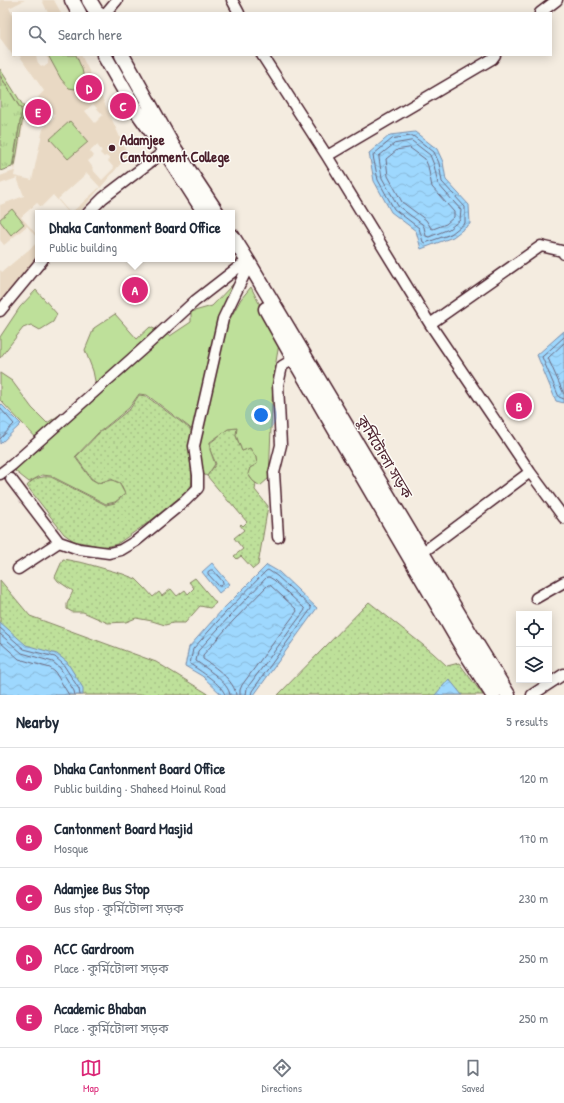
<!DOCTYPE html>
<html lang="en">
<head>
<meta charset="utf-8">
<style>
  :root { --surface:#fff; --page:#f6f6f7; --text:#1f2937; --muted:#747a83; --line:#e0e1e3; --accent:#db2777 }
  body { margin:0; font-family:"Patrick Hand","Noto Sans Bengali",sans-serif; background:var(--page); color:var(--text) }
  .controls { position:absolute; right:12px; bottom:12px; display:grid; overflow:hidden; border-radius:0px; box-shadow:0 2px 10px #0003 }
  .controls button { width:36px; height:36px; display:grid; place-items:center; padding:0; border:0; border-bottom:1px solid var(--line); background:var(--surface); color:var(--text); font:20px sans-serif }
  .you { position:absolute; left:261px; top:415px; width:14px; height:14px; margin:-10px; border:3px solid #fff; border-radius:50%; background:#1a73e8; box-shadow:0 0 0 6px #1a73e833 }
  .badge { display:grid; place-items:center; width:26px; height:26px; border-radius:50%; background:var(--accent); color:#fff; font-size:13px; font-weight:700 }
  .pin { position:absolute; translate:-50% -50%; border:2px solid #fff; box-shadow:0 1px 4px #0006 }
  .popup { position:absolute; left:35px; top:210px; width:200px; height:52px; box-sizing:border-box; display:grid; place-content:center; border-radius:0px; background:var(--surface); filter:drop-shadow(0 1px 3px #0005); font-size:13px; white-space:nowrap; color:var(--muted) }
  .popup b { font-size:15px; color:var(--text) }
  .popup::after { content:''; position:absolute; left:50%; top:100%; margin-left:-8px; border:8px solid transparent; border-top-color:var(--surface) }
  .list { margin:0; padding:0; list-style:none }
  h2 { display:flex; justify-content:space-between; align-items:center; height:52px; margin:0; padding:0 16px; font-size:17px }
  h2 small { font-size:13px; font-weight:400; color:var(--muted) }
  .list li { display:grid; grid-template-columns:26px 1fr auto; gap:12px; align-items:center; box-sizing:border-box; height:60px; padding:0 16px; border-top:1px solid var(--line) }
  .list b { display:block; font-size:15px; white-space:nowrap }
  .list p { margin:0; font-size:13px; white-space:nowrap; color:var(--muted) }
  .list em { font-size:13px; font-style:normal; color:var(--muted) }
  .icon { flex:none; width:22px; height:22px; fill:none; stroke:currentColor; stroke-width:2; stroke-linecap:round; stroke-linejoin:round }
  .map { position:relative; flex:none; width:564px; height:695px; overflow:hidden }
  .search { position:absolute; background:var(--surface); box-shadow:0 2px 10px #0003; left:12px; right:12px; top:12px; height:44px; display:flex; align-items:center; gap:10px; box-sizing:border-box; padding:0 14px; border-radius:0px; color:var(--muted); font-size:15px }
  .sheet { height:352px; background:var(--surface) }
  nav { display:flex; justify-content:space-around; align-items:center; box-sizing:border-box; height:56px; border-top:1px solid var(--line); background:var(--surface); font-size:11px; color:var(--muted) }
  nav a { display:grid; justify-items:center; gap:2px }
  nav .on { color:var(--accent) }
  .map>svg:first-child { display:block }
</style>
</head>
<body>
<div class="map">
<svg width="564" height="695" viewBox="0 0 564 695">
  <defs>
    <pattern id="grass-dots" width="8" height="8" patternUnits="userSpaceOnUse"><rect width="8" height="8" fill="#bee09a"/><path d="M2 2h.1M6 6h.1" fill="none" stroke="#a5c085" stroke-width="1.8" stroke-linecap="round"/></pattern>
    <pattern id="park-tufts" width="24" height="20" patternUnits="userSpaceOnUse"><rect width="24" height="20" fill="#bee09a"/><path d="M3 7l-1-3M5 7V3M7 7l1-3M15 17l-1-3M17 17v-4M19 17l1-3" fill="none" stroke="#a5c085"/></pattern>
    <pattern id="water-waves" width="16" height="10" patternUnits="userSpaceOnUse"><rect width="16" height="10" fill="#9ed8fe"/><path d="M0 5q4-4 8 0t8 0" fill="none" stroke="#8ab9da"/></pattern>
  </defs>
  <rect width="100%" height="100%" fill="#f4ece0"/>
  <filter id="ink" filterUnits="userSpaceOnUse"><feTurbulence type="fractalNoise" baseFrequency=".025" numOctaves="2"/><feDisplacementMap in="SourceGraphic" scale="8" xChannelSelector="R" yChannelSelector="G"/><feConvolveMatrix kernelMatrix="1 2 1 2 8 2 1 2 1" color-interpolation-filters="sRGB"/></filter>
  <g filter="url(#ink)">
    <path fill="#e9d9c4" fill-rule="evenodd" d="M0 0H25L9 8 13 14V55H16L14 57 0 38Z
      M42 0H54L61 13H48Z
      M19 55H36L37 61 40 65 44 67 48 64V59L45 55H48L49 58 82 69 76 55H81L99 91 128 155 79 213H71L100 187 87 173 58 199 70 213H69L53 195 41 207 37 203 21 217 38 236V239L27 226 4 245 0 240V221L11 234 12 209 0 219V205L24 196 17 178 0 184V176L14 171 13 167 0 171 12 167 22 111 0 76V68L26 109 14 176 32 180 43 129 55 116 38 97 44 91ZM88 81 95 91 89 95 82 85ZM93 104 103 115 95 123 85 111ZM22 111H24L13 166V165ZM97 145 102 151 100 153 104 157 106 156 110 159 108 161 114 168 102 180 92 169 93 168 88 161 94 156 90 151Z
      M38 242V259L0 307V270L2 272Z"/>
    <path fill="url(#grass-dots)" stroke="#848062" d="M139 395 146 396 189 428 192 432 190 457 192 478 191 488 149 522 117 544 104 547 74 541 64 534 27 486C33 478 42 476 51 477L106 505 115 503 125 494 120 483 111 479 98 483 91 478 76 457 99 433 130 409Z
      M237 428 236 436 242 451 250 448 256 457 257 464 250 468 248 475 256 484 255 490 268 506 258 565 253 569 241 556 237 559 234 556 243 549 234 538 244 530 240 525 241 524 243 526 247 522 230 502H229L207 476 216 464 210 450V443L228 429Z
      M63 559 84 563 123 574 136 579 144 587 153 597 159 592 162 596 171 589 177 596 185 590 188 594 194 588 189 582 195 578 216 603 210 608 200 606 185 623H173L165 625 152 621 136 618 126 622 108 623 83 612H72L67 609V604L73 591 58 581 55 577Z
      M0 580 30 616 156 662 210 695H0Z
      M369 602 433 653 447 666 459 663 483 695H278Z"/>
    <path fill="url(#park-tufts)" stroke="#848062" d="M0 76 22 111 12 167 0 171Z"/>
    <path fill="#bee09a" stroke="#848062" d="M48 55H76L82 69 84 79 80 86 75 89 69 88 61 79Z
      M0 69 24 107 21 109 0 75Z
      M22 111H24L15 166H13Z
      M70 121 88 142 68 159 50 139Z
      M12 209 24 224 11 235 0 221V219Z
      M235 282 219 324 214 331 217 334 222 333 241 299 251 287 279 344 273 379 269 478 260 486 253 481 248 474 250 468 257 464 256 457 250 448 242 451 236 435 237 428 228 429 210 442V450L215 464 207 476 201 473 199 453 200 438 189 427 147 395 139 394 129 408 98 433 75 457 91 479 98 483 112 480 119 483 125 494 115 502 106 504 51 476 42 475 29 482 15 471 18 465 44 446 0 400V373L12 381 32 408 47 423 79 402 96 386 93 371 85 350 94 328 115 314 137 339 150 327 170 336 191 322V312L212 306Z
      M36 290 57 314 53 322 40 330 31 325 23 328 0 358V337L20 307Z"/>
    <path fill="url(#water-waves)" stroke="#7c8eaa" d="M415 132 437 149 443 162 446 180 469 205 470 224 453 237 421 249 416 231 391 212 374 181 369 153 390 135Z
      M564 331V403L556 401 537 355Z
      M0 403 21 424 0 444Z
      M212 563 230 584 219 593 202 572Z
      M267 565 279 572 317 608 254 695H222L202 676 185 666 189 647 222 610Z
      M0 622 26 645 57 654 67 662 83 688V695H0Z
      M449 679 462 695H435Z"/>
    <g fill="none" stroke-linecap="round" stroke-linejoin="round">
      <path stroke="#6c697f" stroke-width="1" d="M413 136 434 152 439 163 442 182 465 207V223L451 234 425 243 423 242 419 228 394 209 378 180 373 156 374 154 392 139Z
        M412 141 430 155 434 165 438 184 461 210 460 220 449 229 429 237 426 236 424 227 422 224 398 206 382 178 379 158V156L394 144Z
        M410 148 425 159 428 166 432 187 454 212V217L446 224 433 229 431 228 426 220 402 202 388 176 386 159 397 150Z
        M564 337 542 357 559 397 564 399
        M564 343 548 358 563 392 564 394
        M0 408 14 424 0 439
        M211 570H213L223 582V584L221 586H219L208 574V572Z
        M0 628 24 649 55 657 63 664 79 689 80 695
        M0 634 22 653 53 662 60 668 74 691 75 695
        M0 642 19 659 50 668 55 672 69 695
        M225 695C223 685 199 670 190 664L193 649 225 613 266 571 268 570 277 576 311 607V609L252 691 251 695
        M230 695C229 683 206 668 196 661L198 651 229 617 267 577H269L274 580 304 608 305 610 247 688 246 695
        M236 695C235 681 214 666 203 659V655L233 621 268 585H270L296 609 297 611 242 685 240 690V695"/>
      <g stroke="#4a1f2b" stroke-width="13">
        <path id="street" d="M232 0 239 13
          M106 13 117 0
          M540 13 557 0
          M262 55 327 156 430 324 530 472 564 518
          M327 156 492 59 495 55
          M88 213 103 198 170 147
          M0 311 43 259
          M430 324 541 246 562 251 564 254
          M0 474 12 465 146 346 195 301 240 266 249 263
          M11 479 59 542 79 549 109 553 121 550 136 541 185 501 198 488V475L194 446 223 319 245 273 249 263
          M278 537 274 473 281 445 278 385 282 366 294 359 299 358
          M422 553 530 472
          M18 569 59 542
          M536 598 564 582
          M532 695 564 674"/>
      </g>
      <g stroke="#4a1f2b" stroke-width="17">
        <path id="secondary" d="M72 0 79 13
          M89 0 97 13
          M104 55 134 107 162 146 205 213
          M122 55 172 145 217 213
          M232 236 249 263 471 635 508 695
          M266 309 294 359 461 645 493 695"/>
      </g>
      <use href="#street" stroke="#fdfcf7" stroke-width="10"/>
      <use href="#secondary" stroke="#fdfcf7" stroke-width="14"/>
    </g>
  </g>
  <circle fill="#4a1f2b" stroke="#fdfcf7" stroke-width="1.5" cx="112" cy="148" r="4"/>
  <g text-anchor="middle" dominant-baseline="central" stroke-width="3" stroke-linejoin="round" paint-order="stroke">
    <g font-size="15" font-weight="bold" fill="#4a1f2b" stroke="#fdfcf7" text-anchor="start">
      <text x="120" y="139">Adamjee<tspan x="120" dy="17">Cantonment College</tspan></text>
    </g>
    <g font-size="15" fill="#4a1f2b" stroke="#fdfcf7">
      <text transform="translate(385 457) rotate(59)">কুর্মিটোলা সড়ক</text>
    </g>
  </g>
</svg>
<div class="controls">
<button><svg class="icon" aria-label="locate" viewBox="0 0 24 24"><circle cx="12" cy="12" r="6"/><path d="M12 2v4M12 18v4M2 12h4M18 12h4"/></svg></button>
<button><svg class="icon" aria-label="layers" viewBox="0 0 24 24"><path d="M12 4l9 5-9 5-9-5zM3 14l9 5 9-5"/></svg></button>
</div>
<div class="you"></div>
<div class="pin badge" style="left:135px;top:290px">A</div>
<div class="popup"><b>Dhaka Cantonment Board Office</b>Public building</div>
<div class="pin badge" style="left:519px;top:406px">B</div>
<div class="pin badge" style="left:123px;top:106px">C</div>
<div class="pin badge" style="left:89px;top:88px">D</div>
<div class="pin badge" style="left:38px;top:112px">E</div>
<div class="search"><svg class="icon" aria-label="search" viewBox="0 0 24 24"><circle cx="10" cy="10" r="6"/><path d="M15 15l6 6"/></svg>Search here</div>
</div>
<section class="sheet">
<h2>Nearby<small>5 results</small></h2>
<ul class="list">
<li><span class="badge">A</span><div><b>Dhaka Cantonment Board Office</b><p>Public building · Shaheed Moinul Road</p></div><em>120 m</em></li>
<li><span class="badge">B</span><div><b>Cantonment Board Masjid</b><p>Mosque</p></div><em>170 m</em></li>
<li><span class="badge">C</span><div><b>Adamjee Bus Stop</b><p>Bus stop · কুর্মিটোলা সড়ক</p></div><em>230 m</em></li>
<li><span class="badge">D</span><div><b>ACC Gardroom</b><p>Place · কুর্মিটোলা সড়ক</p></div><em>250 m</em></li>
<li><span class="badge">E</span><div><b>Academic Bhaban</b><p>Place · কুর্মিটোলা সড়ক</p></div><em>250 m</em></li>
</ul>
</section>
<nav>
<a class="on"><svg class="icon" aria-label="map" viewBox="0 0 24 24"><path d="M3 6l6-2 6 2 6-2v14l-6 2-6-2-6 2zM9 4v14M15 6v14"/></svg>Map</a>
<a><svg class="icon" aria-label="directions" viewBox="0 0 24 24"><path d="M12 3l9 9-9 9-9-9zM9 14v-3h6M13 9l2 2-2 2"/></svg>Directions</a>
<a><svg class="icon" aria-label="saved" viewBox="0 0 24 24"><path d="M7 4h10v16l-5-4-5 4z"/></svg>Saved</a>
</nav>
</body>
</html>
